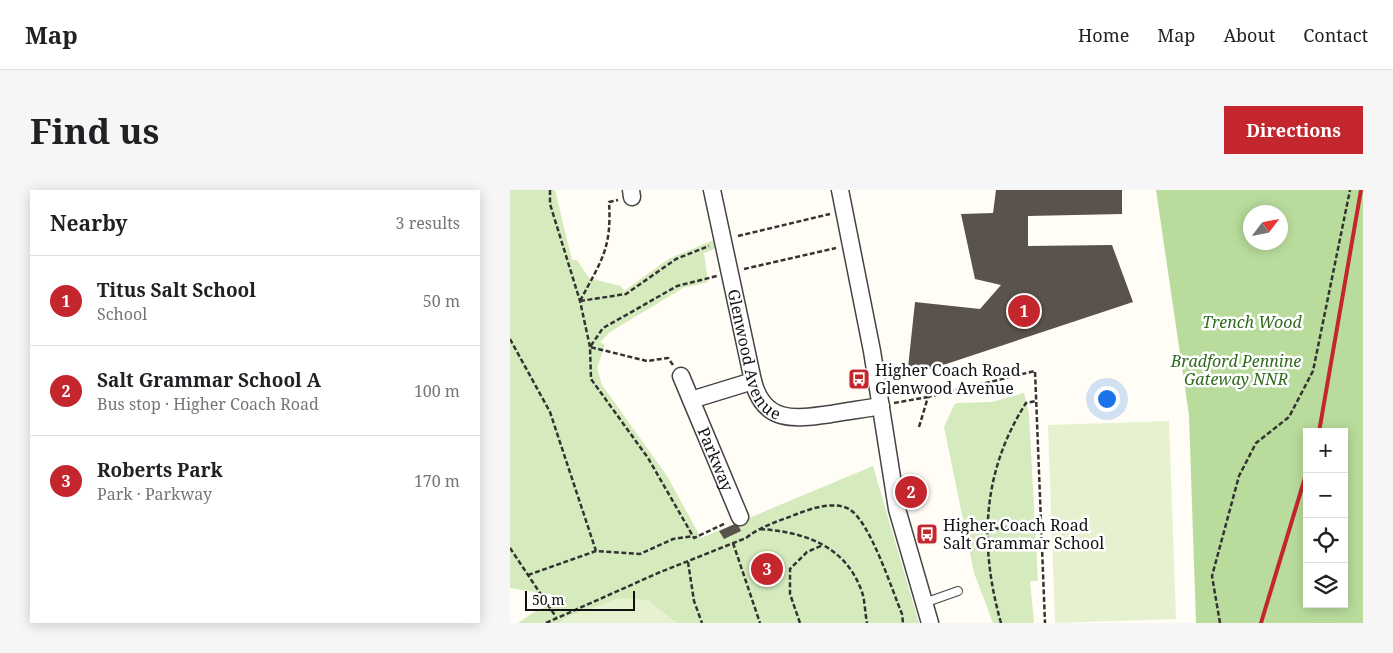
<!DOCTYPE html>
<html lang="en">
<head>
<meta charset="utf-8">
<style>
  :root { --surface:#fff; --page:#f6f6f6; --text:#202124; --muted:#757577; --line:#e0e0e0; --accent:#c4262e }
  body { margin:0; font-family:"Noto Serif",serif; background:var(--page); color:var(--text) }
  .controls { position:absolute; right:15px; bottom:15px; display:grid; overflow:hidden; border-radius:0px; box-shadow:0 2px 12px #0003 }
  .controls button { width:45px; height:45px; display:grid; place-items:center; padding:0; border:0; border-bottom:1px solid var(--line); background:var(--surface); color:var(--text); font:25px sans-serif }
  .compass { position:absolute; left:733px; top:15px; width:45px; height:45px; border-radius:50%; background:var(--surface); box-shadow:0 2px 12px #0003; rotate:58deg }
  .scale { position:absolute; left:15px; bottom:12px; width:110px; box-sizing:border-box; padding-left:5px; border:2px solid #111; border-top:0; font-size:14px; line-height:18px; white-space:nowrap; color:#111; -webkit-text-stroke:4px #fff; paint-order:stroke }
  .you { position:absolute; left:596px; top:208px; width:18px; height:18px; margin:-12px; border:4px solid #fff; border-radius:50%; background:#1a73e8; box-shadow:0 0 0 8px #1a73e833 }
  .badge { display:grid; place-items:center; width:32px; height:32px; border-radius:50%; background:var(--accent); color:#fff; font-size:16px; font-weight:700 }
  .pin { position:absolute; translate:-50% -50%; border:2px solid #fff; box-shadow:0 1px 5px #0006 }
  .list { margin:0; padding:0; list-style:none }
  h2 { display:flex; justify-content:space-between; align-items:center; height:65px; margin:0; padding:0 20px; font-size:21px }
  h2 small { font-size:16px; font-weight:400; color:var(--muted) }
  .list li { display:grid; grid-template-columns:32px 1fr auto; gap:15px; align-items:center; box-sizing:border-box; height:90px; padding:0 20px; border-top:1px solid var(--line) }
  .list b { display:block; font-size:19px; white-space:nowrap }
  .list p { margin:0; font-size:16px; white-space:nowrap; color:var(--muted) }
  .list em { font-size:16px; font-style:normal; color:var(--muted) }
  .icon { flex:none; width:28px; height:28px; fill:none; stroke:currentColor; stroke-width:2; stroke-linecap:round; stroke-linejoin:round }
  .map { position:relative; flex:none; width:853px; height:433px; overflow:hidden; border-radius:0px }
  header { display:flex; align-items:center; gap:30px; box-sizing:border-box; height:70px; padding:0 25px; background:var(--surface); border-bottom:1px solid var(--line) }
  header strong { font-size:24px }
  nav { display:flex; gap:28px; margin-inline-start:auto; font-size:18px }
  .intro { display:flex; align-items:center; justify-content:space-between; box-sizing:border-box; height:120px; padding:0 30px }
  h1 { margin:0; font-size:35px }
  .button { padding:12px 22px; border-radius:0px; background:var(--accent); color:#fff; font-size:18px; font-weight:700 }
  main { display:flex; gap:30px; padding:0 30px }
  aside { flex:1; background:var(--surface); border-radius:0px; box-shadow:0 2px 12px #0003 }
  .map>svg:first-child { display:block }
</style>
</head>
<body>
<header>
<strong>Map</strong>
<nav><a>Home</a><a>Map</a><a>About</a><a>Contact</a></nav>
</header>
<div class="intro"><h1>Find us</h1><a class="button">Directions</a></div>
<main>
<aside>
<h2>Nearby<small>3 results</small></h2>
<ul class="list">
<li><span class="badge">1</span><div><b>Titus Salt School</b><p>School</p></div><em>50 m</em></li>
<li><span class="badge">2</span><div><b>Salt Grammar School A</b><p>Bus stop · Higher Coach Road</p></div><em>100 m</em></li>
<li><span class="badge">3</span><div><b>Roberts Park</b><p>Park · Parkway</p></div><em>170 m</em></li>
</ul>
</aside>
<div class="map">
<svg width="853" height="433" viewBox="0 0 853 433">
  <rect width="100%" height="100%" fill="#fffdf5"/>
  <path fill="#d5ebbd" d="M0 0H45L62 70H67L79 88 111 96 114 101 160 68 204 50 207 58 194 63 198 92 173 98 100 142 90 152 95 155 87 178 92 195 157 286 191 348 363 276 409 433H8L22 423 57 407 0 398Z
    M514 203 519 224 528 391H520L524 433H483L464 383 434 237 444 215 447 213 482 212Z"/>
  <path fill="#b9dc9c" fill-rule="evenodd" d="M646 0H853V433H686L679 225ZM741 22H771V52H741ZM797 242H834V414H797Z"/>
  <path fill="#e6f2cf" d="M659 231 666 429 545 433 538 235Z
    M109 408 138 410 167 433H49L57 427Z"/>
  <path fill="#5a524d" d="M486 0H612V24L518 26V56L602 55 623 112 397 187 405 112 470 119 491 95 465 89 451 24 483 23Z
    M227 333 231 341 214 349 209 341Z"/>
  <g fill="none" stroke-linecap="round" stroke-linejoin="round">
    <g stroke="#444" stroke-width="10">
      <path id="service" d="M414 413 448 401"/>
    </g>
    <g stroke="#444" stroke-width="19">
      <g id="minor">
        <path d="M121 0 122 7"/>
        <path id="s1" d="M202 0 243 191C254 234 285 229 321 224 337 221 354 219 371 216"/>
        <path d="M330 0 362 161 387 319 420 433"/>
        <path id="s2" d="M171 186 230 327"/>
        <path d="M181 210 243 191"/>
      </g>
    </g>
    <path stroke="#333" stroke-width="2.5" stroke-dasharray="5 2.5" stroke-linecap="butt" d="M40 0V14L70 111 80 157 81 189 138 268 184 348 216 333
      M228 46 320 24
      M234 79 326 58
      M70 111 116 104 166 69 199 56
      M70 111C91 71 102 59 99 12L108 10
      M0 149 40 222 86 361
      M163 175 158 168 137 171 80 157 93 138 125 120 167 96 207 86
      M384 213 418 207
      M409 237 418 207 525 181 535 433
      M250 339C295 342 336 356 352 402 355 411 355 423 357 433
      M477 339 531 336
      M223 353 250 433
      M0 358 46 427
      M178 372 184 411 192 433
      M18 385 86 361 130 364 163 349 183 346
      M36 433 148 383 236 348C251 336 269 331 287 324 302 318 324 311 339 319 360 331 382 400 392 424L393 433
      M290 433 280 404V379L297 362 313 355
      M491 433C469 355 472 282 516 213L526 211
      M710 433 702 386 729 286 746 253 779 227 803 181 840 0"/>
    <use href="#service" stroke="#fff" stroke-width="8"/>
    <use href="#minor" stroke="#fff" stroke-width="16"/>
    <path stroke="#c4262e" stroke-width="4" d="M809 242 851 0
      M751 433 797 281"/>
  </g>
  <defs>
    <g id="bus-square" transform="scale(1.125)"><rect x="-9" y="-9" width="18" height="18" rx="4" fill="#c4262e" stroke="#fff"/><path d="M-5-6H5V4H4V6H2V4H-2V6H-4V4H-5ZM-3.5-4V0h7V-4ZM-3.5 1.2v1.5H-2V1.2ZM2 1.2v1.5H3.5V1.2Z" fill="#fff"/></g>
  </defs>
  <g fill-rule="evenodd">
    <use href="#bus-square" x="349" y="189"/>
    <use href="#bus-square" x="417" y="344"/>
  </g>
  <g text-anchor="middle" dominant-baseline="central" stroke-width="5" stroke-linejoin="round" paint-order="stroke">
    <g font-size="16" font-style="italic" fill="#2f6b1f" stroke="#fff">
      <text x="742" y="132">Trench Wood</text>
      <text x="726" y="171">Bradford Pennine<tspan x="726" dy="18">Gateway NNR</tspan></text>
    </g>
    <g font-size="16" fill="#111" stroke="#fff">
      <text stroke="none"><textPath href="#s1" startOffset="171">Glenwood Avenue</textPath></text>
      <text stroke="none"><textPath href="#s2" startOffset="90">Parkway</textPath></text>
    </g>
    <g font-size="16" fill="#111" stroke="#fff" text-anchor="start">
      <text x="365" y="180">Higher Coach Road<tspan x="365" dy="18">Glenwood Avenue</tspan></text>
      <text x="433" y="335">Higher Coach Road<tspan x="433" dy="18">Salt Grammar School</tspan></text>
    </g>
  </g>
</svg>
<div class="controls">
<button>+</button>
<button>−</button>
<button><svg class="icon" aria-label="locate" viewBox="0 0 24 24"><circle cx="12" cy="12" r="6"/><path d="M12 2v4M12 18v4M2 12h4M18 12h4"/></svg></button>
<button><svg class="icon" aria-label="layers" viewBox="0 0 24 24"><path d="M12 4l9 5-9 5-9-5zM3 14l9 5 9-5"/></svg></button>
</div>
<svg class="compass" viewBox="-18 -18 36 36"><path d="M0-13l5 13h-10z" fill="#e53935"/><path d="M0 13l5-13h-10z" fill="#757577"/></svg>
<div class="scale">50 m</div>
<div class="you"></div>
<div class="pin badge" style="left:514px;top:121px">1</div>
<div class="pin badge" style="left:401px;top:302px">2</div>
<div class="pin badge" style="left:257px;top:379px">3</div>
</div>
</main>
</body>
</html>
